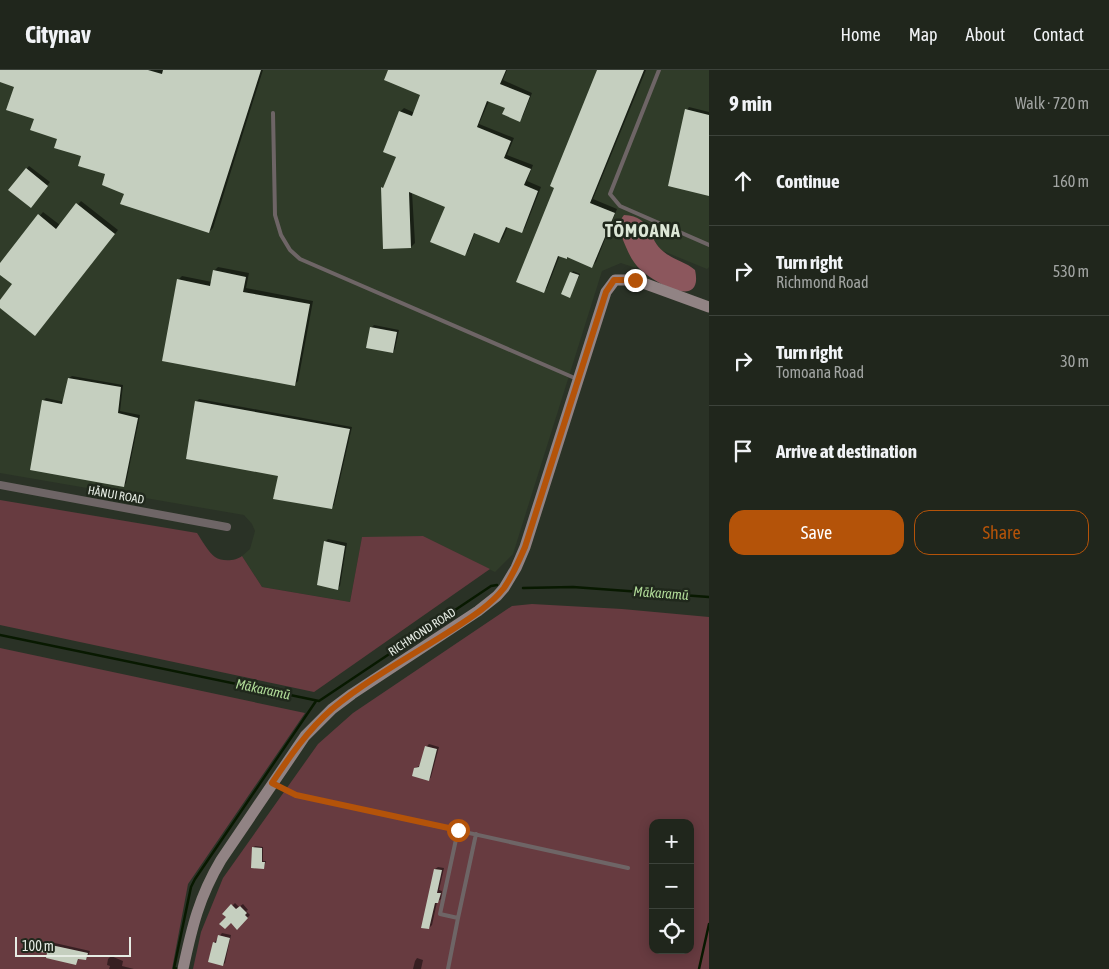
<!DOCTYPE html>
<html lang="en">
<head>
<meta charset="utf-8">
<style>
  :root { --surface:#20261c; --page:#2d3229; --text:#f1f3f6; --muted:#a2a5a3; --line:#3d433b; --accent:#b45309 }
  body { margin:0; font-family:"Asap Condensed",sans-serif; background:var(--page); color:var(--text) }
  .controls { position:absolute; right:15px; bottom:15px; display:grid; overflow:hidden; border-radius:10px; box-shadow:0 2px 12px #0003 }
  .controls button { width:45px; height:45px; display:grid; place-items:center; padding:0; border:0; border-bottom:1px solid var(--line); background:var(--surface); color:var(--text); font:25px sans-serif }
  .scale { position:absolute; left:15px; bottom:12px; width:116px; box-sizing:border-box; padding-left:5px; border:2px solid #e6ece4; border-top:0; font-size:14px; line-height:18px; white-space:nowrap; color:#e6ece4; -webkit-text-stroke:4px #20281c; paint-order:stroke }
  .stop { position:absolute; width:15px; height:15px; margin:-11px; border:4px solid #b45309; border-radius:50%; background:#fff }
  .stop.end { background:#b45309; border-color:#fff; box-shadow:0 1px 5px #0008 }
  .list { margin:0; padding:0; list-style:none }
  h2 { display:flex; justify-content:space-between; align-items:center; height:65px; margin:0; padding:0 20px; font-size:21px }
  h2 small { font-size:16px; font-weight:400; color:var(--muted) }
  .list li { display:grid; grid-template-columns:32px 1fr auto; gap:15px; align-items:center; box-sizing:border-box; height:90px; padding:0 20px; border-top:1px solid var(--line) }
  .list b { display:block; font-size:19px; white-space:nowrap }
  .list p { margin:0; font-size:16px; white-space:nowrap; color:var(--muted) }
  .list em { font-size:16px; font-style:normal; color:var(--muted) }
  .actions { display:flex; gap:10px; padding:15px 20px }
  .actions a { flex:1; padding:11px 0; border:1px solid var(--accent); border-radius:15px; text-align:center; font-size:18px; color:var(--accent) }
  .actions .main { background:var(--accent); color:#fff }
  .icon { flex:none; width:28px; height:28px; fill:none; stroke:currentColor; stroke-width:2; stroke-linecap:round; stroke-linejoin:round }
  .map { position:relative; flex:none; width:709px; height:899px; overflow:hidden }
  header { display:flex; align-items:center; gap:30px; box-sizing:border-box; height:70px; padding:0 25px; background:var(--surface); border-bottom:1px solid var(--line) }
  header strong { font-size:24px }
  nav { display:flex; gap:28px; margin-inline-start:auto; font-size:18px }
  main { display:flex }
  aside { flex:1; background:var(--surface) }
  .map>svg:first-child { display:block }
</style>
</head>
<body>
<header>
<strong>Citynav</strong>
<nav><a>Home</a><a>Map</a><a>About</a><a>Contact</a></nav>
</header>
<main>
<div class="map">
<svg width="709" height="899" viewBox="0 0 709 899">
  <rect width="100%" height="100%" fill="#2a3226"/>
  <path fill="#303c29" d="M0 0H709V197L707 199 646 174 636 198 621 193 602 201 513 484 495 502 423 466 362 468 350 532 262 517 242 486 250 479 255 461 252 454 244 445 0 403Z"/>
  <path fill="#673b40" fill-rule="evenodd" d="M0 430 197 463C201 469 209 483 215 487 222 492 236 491 242 486L262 517 350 532 362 467 423 466 490 499 314 622 0 555Z
    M532 534 622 539 709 547V899H193L201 862 223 808 318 674 353 643 512 536ZM653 753H690V880H653Z
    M0 578 305 643 188 814 172 899H0Z"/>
  <path fill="#8c575d" d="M624 145C654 147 646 168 664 182 674 190 686 192 695 200 704 241 655 213 641 200 632 192 628 182 623 170 620 161 618 152 624 145Z"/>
  <path fill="#0007" d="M0 0H263L213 158 209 162 125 123 107 104 59 68 36 48 15 16 0 11Z
    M390 0H507L503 10 532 23 523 46 519 50 506 38 489 31 479 54 514 68 507 85 533 95 527 111 541 117 525 158 521 162 508 156 503 168 499 172 475 162 468 181 464 184 446 136 412 122 415 173 411 177H384L383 117 386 114 397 86 400 42 404 38 415 43 422 25Z
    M599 0H646L593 129 617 139 596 192 592 196 568 186 566 188 560 185 547 218 543 221 556 117Z
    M689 37 709 42V125L687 40Z
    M29 96 50 112 33 133 10 120Z
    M81 131 118 160 39 260 0 236V232L14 214 0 203V195L43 142 60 155Z
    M218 197 249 203 246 218 313 231 298 311 294 315 178 210 182 206 212 212 214 201Z
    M573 201 580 204 570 226 563 224Z
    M374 255 399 260 395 279 393 282 371 258Z
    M72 306 123 315 120 341 140 345 126 413 124 416 43 331 46 328 64 332 69 308Z
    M199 329 352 357 334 435 332 437 279 405 196 332Z
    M328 469 347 473 340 516 337 519 325 472Z
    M429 674 439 677 431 707 429 710 415 698 421 695 426 677Z
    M255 776 263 777V791H266L264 797 253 778Z
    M438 797 444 798 439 820 442 821 441 829 437 832 432 855 429 858 435 799Z
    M235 833 239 837 243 834 248 840 246 841 250 845 237 858 224 844Z
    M222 863 231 865 225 893 223 895 214 873Z
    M46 871 90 881 88 886 86 889 79 888 76 894 49 882 43 874Z
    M111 886 123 891 122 896 134 899H109L110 896 107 895 108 889Z
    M417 888 423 890 421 899H413L415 891Z"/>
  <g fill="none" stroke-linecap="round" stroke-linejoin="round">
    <path stroke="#081900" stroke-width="2.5" d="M523 518 573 517 709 527
      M0 565 319 631 491 516 497 515
      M178 899 174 898 191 817 195 809 316 631
      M699 899 709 854"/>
  </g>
  <path fill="#c5cfbf" d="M0 0H148L162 4 163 0H261L209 163 120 134 124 124 102 115 105 104 78 96 81 86 54 78 57 69 30 60 34 49 6 40 14 17 0 12Z
    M388 0H506L500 14 530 26 520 52 502 44 505 38 487 31 477 57 511 71 504 88 531 99 524 115 538 121 522 163 506 157 499 173 474 163 465 186 430 172 445 137 409 122 411 178 383 179 381 117 383 118 396 87 383 82 399 41 412 46 420 25 384 10Z
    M597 0H644L590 133 615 143 592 198 567 187V189L558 186 544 223 516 212 554 118 550 116Z
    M685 39 709 45V126L668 116Z
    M26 98 48 116 31 138 8 120Z
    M76 133 115 164 35 266 0 238V230L12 214 0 205V193L38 144 56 159Z
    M213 200 246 207 243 222 310 234 295 316 162 291 177 209 210 216Z
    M570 202 579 205 570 228 561 224Z
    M370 257 397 262 393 283 366 278Z
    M68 308 121 317 118 343 138 348 124 417 30 400 42 330 62 334Z
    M195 331 350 359 332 439 273 429 278 406 186 389Z
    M324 471 345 476 338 520 317 515Z
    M425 676 437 679 429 711 412 706 414 698 419 697Z
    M252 777 262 778V792H265L264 799 251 798Z
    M434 799 442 800 437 823H441L438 833H435L429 859 421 858Z
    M231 834 236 839 240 836 247 843 245 845 248 848 237 860 231 853 225 859 219 854 226 847 222 844Z
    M218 865 230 868 223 896 208 892 213 872 216 873Z
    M42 873 88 883 86 890 78 889 76 895 46 888 47 883 40 882Z"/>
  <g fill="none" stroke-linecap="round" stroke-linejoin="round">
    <path stroke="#6e6566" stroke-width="4" d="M659 0 610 124 620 136 709 175
      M273 43 275 145 281 165 290 180 300 189 577 309
      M274 714 296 725 628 798
      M458 760 440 844 458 848 476 764
      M448 899 458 848"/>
    <path stroke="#6e6566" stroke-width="8" d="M0 415 227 457"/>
    <path stroke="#918384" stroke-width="11" d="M183 899C192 857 199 827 221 790L305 666 332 639 352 624 478 541 497 526 504 518 516 498 525 477 606 222 615 210H635L709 237"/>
  </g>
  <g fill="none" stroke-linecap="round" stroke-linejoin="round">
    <path stroke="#b45309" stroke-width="6" d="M458 760 296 725 272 713C290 686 308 660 332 639 367 610 409 587 447 563 467 550 489 537 504 518 513 505 519 491 525 477L606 222 614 210H635"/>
  </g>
  <g text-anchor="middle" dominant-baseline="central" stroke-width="5" stroke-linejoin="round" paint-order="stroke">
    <g font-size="12" fill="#e6ece4" stroke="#20281c">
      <text transform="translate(116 425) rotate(10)">HĀNUI ROAD</text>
      <text transform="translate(422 562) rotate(-33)">RICHMOND ROAD</text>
    </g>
    <g font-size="14" font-style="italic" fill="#b0db98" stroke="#20281c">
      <text transform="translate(661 523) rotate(4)">Mākaramū</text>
      <text transform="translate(263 619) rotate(12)">Mākaramū</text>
    </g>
    <g font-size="18" font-weight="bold" letter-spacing="1" fill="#dde7d7" stroke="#20281c">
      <text x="643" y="160">TŌMOANA</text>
    </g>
  </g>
</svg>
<div class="controls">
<button>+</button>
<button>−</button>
<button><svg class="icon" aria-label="locate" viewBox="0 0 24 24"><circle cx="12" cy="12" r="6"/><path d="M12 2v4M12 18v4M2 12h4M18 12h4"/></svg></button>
</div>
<div class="scale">100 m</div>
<div class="stop" style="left:458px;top:760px"></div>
<div class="stop end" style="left:635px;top:210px"></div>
</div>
<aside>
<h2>9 min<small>Walk · 720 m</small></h2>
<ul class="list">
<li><svg class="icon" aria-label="ahead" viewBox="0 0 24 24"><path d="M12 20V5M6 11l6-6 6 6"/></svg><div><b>Continue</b></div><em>160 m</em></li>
<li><svg class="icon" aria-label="right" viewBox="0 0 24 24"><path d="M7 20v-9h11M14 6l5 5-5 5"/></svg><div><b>Turn right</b><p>Richmond Road</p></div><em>530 m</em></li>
<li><svg class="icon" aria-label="right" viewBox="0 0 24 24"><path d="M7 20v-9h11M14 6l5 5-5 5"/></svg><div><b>Turn right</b><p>Tomoana Road</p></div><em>30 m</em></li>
<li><svg class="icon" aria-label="arrive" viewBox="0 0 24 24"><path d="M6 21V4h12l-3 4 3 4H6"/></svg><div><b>Arrive at destination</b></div></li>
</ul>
<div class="actions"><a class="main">Save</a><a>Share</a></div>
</aside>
</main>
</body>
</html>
